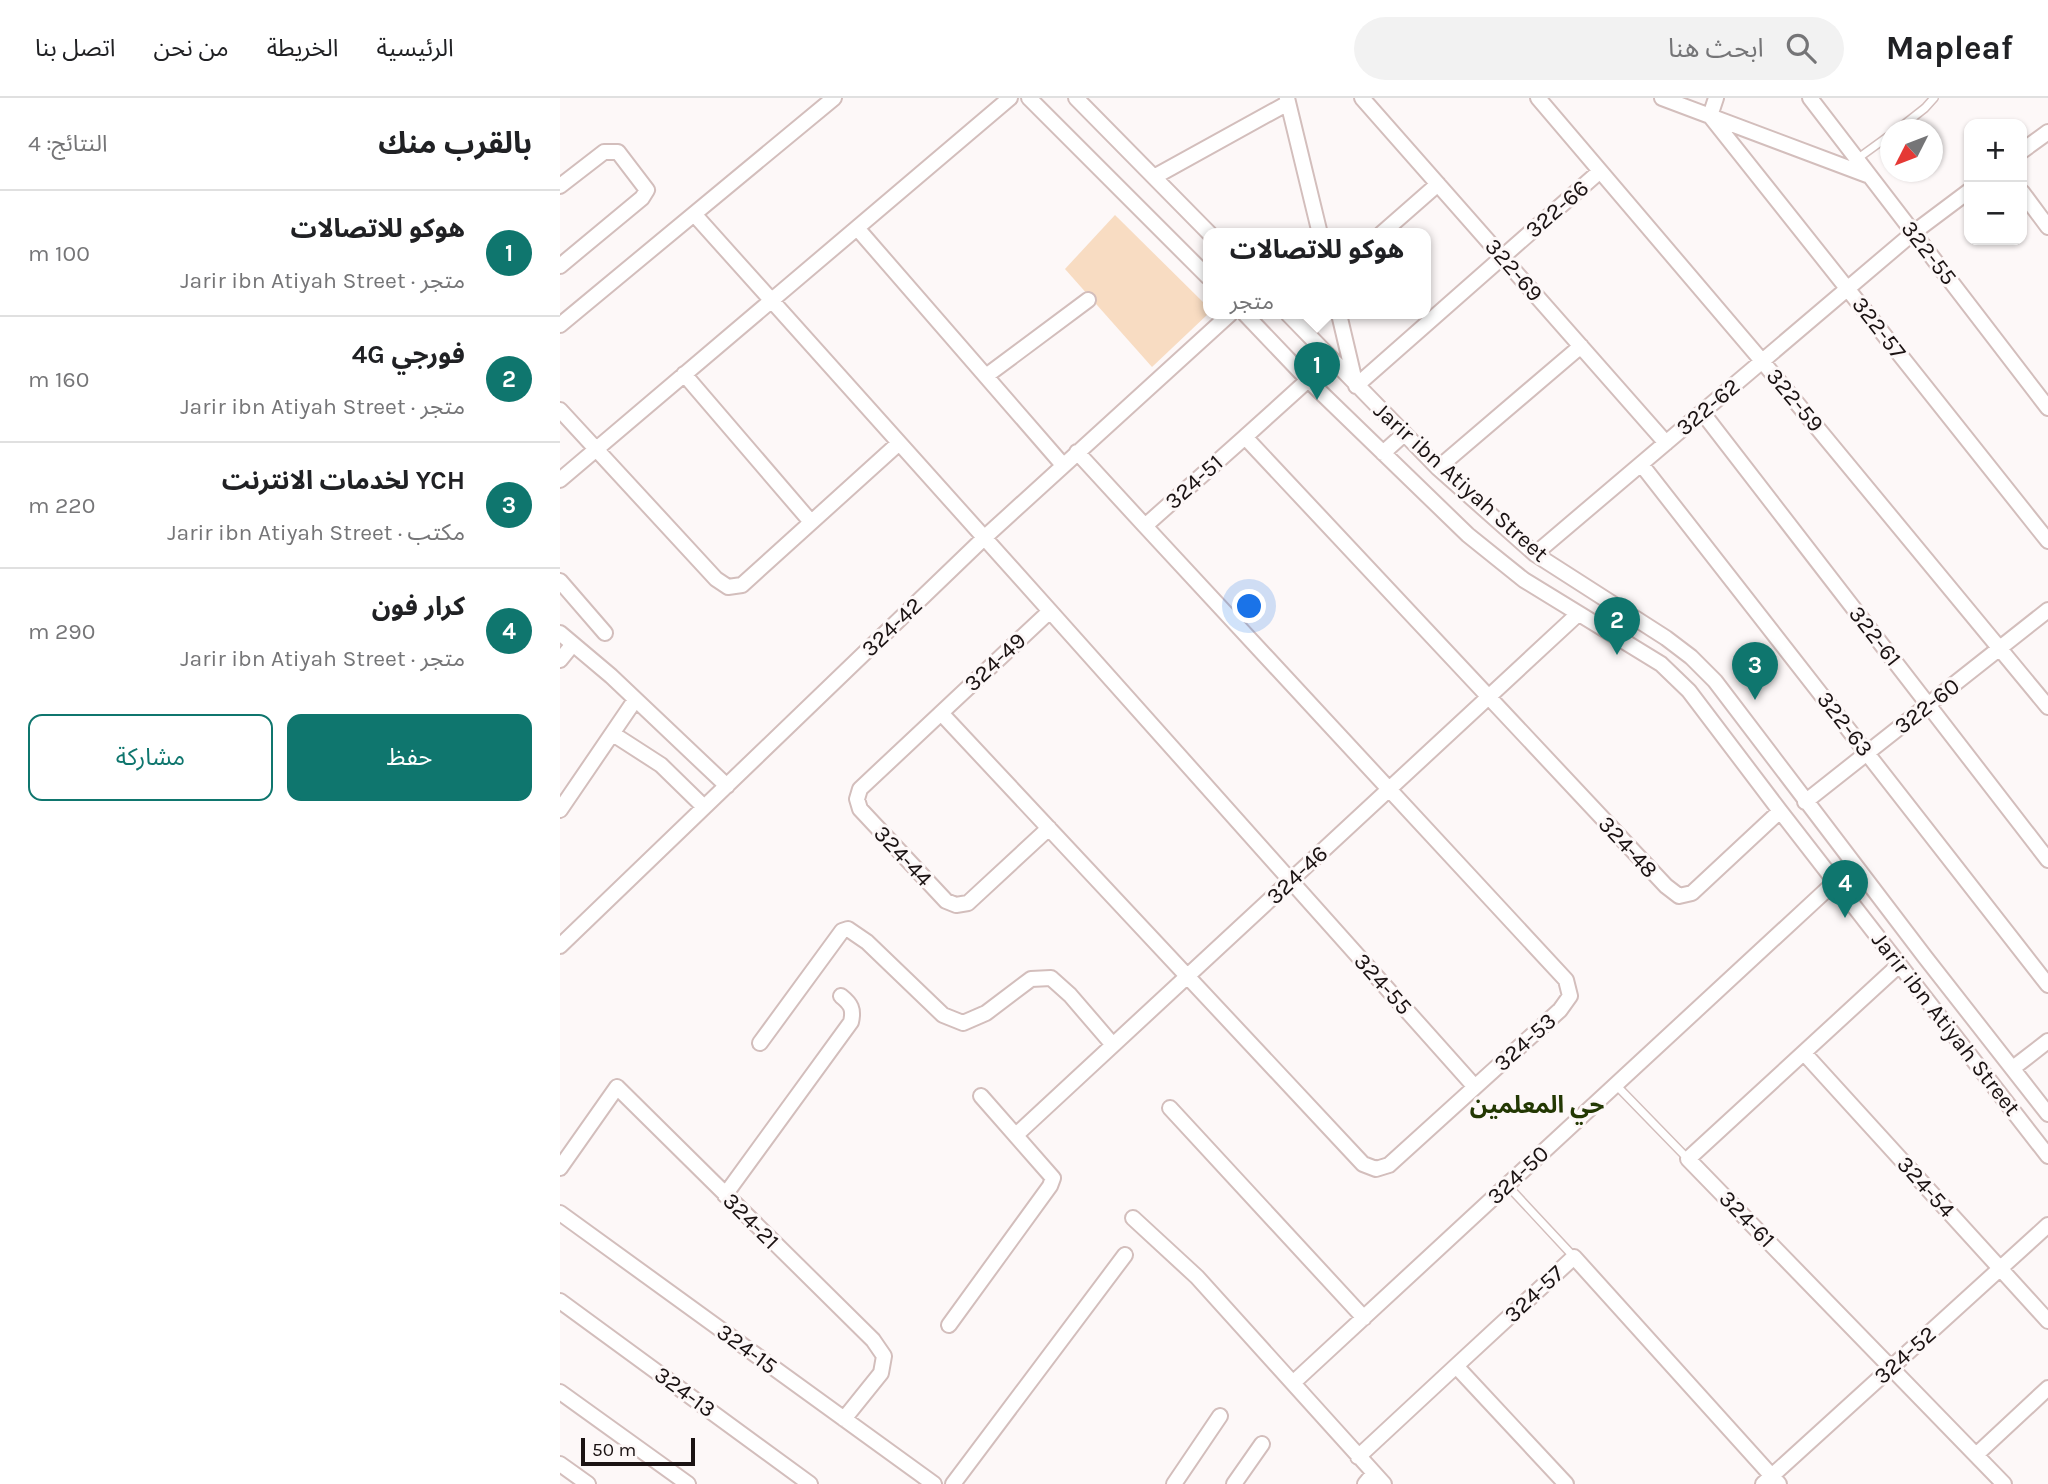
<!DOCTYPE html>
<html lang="ar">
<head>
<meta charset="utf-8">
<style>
  :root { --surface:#fff; --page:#f2f2f2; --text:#202124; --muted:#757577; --line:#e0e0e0; --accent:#0f766e }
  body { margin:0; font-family:Karla,"Noto Sans Arabic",sans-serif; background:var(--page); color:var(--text); direction:rtl }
  .controls { position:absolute; right:21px; top:21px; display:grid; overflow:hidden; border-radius:14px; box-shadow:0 2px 5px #0004 }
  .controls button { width:63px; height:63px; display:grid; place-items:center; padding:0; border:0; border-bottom:2px solid var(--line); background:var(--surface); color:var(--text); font:35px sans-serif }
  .compass { position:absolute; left:1320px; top:21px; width:63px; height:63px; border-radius:50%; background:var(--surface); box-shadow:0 2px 5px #0004; rotate:228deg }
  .scale { position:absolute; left:21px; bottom:18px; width:114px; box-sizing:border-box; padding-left:7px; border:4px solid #1b1313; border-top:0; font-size:19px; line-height:24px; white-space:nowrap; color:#1b1313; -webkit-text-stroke:5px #fdf8f8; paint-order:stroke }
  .you { position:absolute; left:690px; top:509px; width:24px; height:24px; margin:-18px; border:5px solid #fff; border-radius:50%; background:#1a73e8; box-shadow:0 0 0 10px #1a73e833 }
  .badge { display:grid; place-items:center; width:46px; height:46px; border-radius:50%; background:var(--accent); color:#fff; font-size:23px; font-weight:700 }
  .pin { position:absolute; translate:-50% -58px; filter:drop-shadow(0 2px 4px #0008) }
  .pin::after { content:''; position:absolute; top:37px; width:24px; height:21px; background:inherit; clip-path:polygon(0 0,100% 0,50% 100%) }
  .popup { position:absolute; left:643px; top:130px; width:228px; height:91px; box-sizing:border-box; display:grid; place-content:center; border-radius:14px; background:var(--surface); filter:drop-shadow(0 2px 5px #0005); font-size:23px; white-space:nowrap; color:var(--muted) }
  .popup b { font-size:26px; color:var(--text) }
  .popup::after { content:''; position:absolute; left:50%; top:100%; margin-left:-14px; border:14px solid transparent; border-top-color:var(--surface) }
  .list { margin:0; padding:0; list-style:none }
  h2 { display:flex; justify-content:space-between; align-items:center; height:91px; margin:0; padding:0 28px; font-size:30px }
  h2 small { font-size:23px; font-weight:400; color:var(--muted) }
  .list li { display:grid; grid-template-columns:46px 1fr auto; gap:21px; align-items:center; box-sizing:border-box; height:126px; padding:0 28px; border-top:2px solid var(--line) }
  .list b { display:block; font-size:26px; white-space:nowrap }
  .list p { margin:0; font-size:23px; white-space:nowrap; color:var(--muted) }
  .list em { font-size:23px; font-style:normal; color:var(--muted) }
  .actions { display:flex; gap:14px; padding:21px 28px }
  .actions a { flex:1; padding:16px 0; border:2px solid var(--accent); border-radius:14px; text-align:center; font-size:24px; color:var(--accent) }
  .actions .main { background:var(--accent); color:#fff }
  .icon { flex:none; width:38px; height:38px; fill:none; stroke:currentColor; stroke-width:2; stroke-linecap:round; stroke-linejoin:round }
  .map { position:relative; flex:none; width:1488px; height:1386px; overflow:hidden; direction:ltr }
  header { display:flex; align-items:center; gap:42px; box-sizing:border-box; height:98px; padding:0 35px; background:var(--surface); border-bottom:2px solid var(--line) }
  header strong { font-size:33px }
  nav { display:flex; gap:38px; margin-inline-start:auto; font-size:24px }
  .search { width:490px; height:63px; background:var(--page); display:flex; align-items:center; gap:18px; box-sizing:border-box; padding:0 24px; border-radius:38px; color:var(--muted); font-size:26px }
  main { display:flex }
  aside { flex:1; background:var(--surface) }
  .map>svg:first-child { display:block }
</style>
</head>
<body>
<header>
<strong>Mapleaf</strong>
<div class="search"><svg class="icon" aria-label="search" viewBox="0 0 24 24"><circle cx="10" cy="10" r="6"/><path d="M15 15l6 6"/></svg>ابحث هنا</div>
<nav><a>الرئيسية</a><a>الخريطة</a><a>من نحن</a><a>اتصل بنا</a></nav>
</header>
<main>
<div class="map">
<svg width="1488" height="1386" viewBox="0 0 1488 1386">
  <rect width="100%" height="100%" fill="#fdf8f8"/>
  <path fill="#f8dcc2" d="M555 117 648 209V216L592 269 505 171Z"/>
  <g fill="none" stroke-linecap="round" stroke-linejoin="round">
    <g stroke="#d3bebc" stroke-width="10">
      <path id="service" d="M1337 32 1365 10 1374 0
        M1297 61 1330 37
        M1056 987 1128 1061
        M947 1087 1014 1159"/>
    </g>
    <g stroke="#d3bebc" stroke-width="18">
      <path id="minor" d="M469 0 648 179
        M516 0 650 136
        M727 0 760 136
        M802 0 1106 345
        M978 0 1202 263 1488 609
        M1102 0 1307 77
        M1156 0 1150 18 1488 443
        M1250 0 1488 310
        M1462 53 1488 34
        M594 79 728 5
        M0 88 44 54H58L87 92 82 100 0 168
        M1462 94 1488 129
        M134 116 490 513
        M297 130 503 367
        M821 136 878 86
        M685 216 748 282 908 437 964 482 1101 566 1129 593 1220 713 1488 1058
        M728 216 878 370 975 456 1106 540 1131 559 1155 583 1365 859 1488 1016
        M779 216 796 288 1039 74
        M0 227 274 0
        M124 276 251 424
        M426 278 528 202
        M0 312 156 481 168 489 182 487 339 345
        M1142 314 1488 762
        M685 339 748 282
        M517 354 585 428
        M823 355 844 336
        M1081 366 1488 887
        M878 370 1021 248
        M0 382 450 0
        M975 456 1353 135 1409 93
        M0 483 45 535
        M0 535 51 578 167 688
        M0 562 13 546
        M381 615 300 691 297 701 300 711 386 803 396 807 408 805 489 730
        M53 636 101 667 144 709
        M1245 704 1488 512
        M0 712 75 602
        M0 848 424 440 670 216
        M1339 867 1128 1061 1444 1386
        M200 945 282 833 288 831 307 844 383 917 403 925 426 915 471 881 491 880 510 897 553 947
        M1244 955 1488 1223
        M1453 970 1488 943
        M915 989 490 513 381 615 803 1066 816 1071 829 1067 1000 912 1010 898 1006 882 585 428 685 339 1106 788 1119 798 1132 795 1220 713
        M610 1010 804 1220
        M456 1037 1018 516
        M0 1070 57 989 313 1242 324 1258 321 1275 284 1321
        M165 1097 291 924C294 911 291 906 281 898
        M0 1115 374 1386
        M573 1120 637 1179 824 1386
        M0 1203 250 1386
        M389 1227 490 1088 493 1080 421 998
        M734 1284 1275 784
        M0 1294 128 1386
        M1416 1357 1488 1290
        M798 1359 896 1268
        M0 1366 28 1386
        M393 1386 565 1157
        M614 1386 660 1318
        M674 1386 702 1346
        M805 1386 814 1375
        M1006 1386 896 1268 1014 1159 1219 1386
        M1203 1386 1488 1127"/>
    </g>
    <use href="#service" stroke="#fff" stroke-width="7"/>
    <use href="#minor" stroke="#fff" stroke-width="14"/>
  </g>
  <g text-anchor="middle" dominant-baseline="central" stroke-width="6" stroke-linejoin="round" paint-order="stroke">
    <g font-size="23" fill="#1b1313" stroke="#fdf8f8">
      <text transform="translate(997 111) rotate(-41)">322-66</text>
      <text transform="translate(1369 155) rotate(52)">322-55</text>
      <text transform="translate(954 172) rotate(49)">322-69</text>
      <text transform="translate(1319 230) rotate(52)">322-57</text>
      <text transform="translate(1235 302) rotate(50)">322-59</text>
      <text transform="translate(1148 309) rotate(-40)">322-62</text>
      <text transform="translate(634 384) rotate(-42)">324-51</text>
      <text transform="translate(901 384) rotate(42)">Jarir ibn Atiyah Street</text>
      <text transform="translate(332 529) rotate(-44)">324-42</text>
      <text transform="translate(1315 538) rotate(52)">322-61</text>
      <text transform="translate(435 564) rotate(-43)">324-49</text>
      <text transform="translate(1367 608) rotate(-38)">322-60</text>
      <text transform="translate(1285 626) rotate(52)">322-63</text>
      <text transform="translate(1068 749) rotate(47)">324-48</text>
      <text transform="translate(343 758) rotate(47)">324-44</text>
      <text transform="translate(737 777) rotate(-43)">324-46</text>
      <text transform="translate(823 886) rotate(48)">324-55</text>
      <text transform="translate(1386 926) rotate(52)">Jarir ibn Atiyah Street</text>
      <text transform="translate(965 944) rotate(-42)">324-53</text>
      <text transform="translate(958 1077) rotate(-43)">324-50</text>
      <text transform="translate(1366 1089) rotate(48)">324-54</text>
      <text transform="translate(1187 1121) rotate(46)">324-61</text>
      <text transform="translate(191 1123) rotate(45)">324-21</text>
      <text transform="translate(974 1196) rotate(-43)">324-57</text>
      <text transform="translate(187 1251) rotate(36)">324-15</text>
      <text transform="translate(1345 1257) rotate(-42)">324-52</text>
      <text transform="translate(125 1294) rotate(36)">324-13</text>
    </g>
    <g font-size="24" font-weight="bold" fill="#233803" stroke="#fdf8f8">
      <text x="977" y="1007">حي المعلمين</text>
    </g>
  </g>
</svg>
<div class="controls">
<button>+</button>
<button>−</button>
</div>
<svg class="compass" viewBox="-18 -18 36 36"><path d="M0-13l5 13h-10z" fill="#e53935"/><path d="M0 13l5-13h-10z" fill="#757577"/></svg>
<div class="scale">50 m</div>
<div class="you"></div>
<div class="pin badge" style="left:757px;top:302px">1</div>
<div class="popup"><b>هوكو للاتصالات</b>متجر</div>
<div class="pin badge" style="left:1057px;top:557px">2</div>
<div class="pin badge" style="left:1195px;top:602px">3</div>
<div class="pin badge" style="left:1285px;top:820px">4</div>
</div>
<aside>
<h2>بالقرب منك<small>النتائج: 4</small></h2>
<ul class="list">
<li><span class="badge">1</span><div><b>هوكو للاتصالات</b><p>متجر · Jarir ibn Atiyah Street</p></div><em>100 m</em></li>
<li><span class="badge">2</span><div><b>فورجي 4G</b><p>متجر · Jarir ibn Atiyah Street</p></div><em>160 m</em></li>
<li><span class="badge">3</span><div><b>YCH لخدمات الانترنت</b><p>مكتب · Jarir ibn Atiyah Street</p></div><em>220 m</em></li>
<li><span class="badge">4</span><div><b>كرار فون</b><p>متجر · Jarir ibn Atiyah Street</p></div><em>290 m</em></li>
</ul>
<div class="actions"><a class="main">حفظ</a><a>مشاركة</a></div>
</aside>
</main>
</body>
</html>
